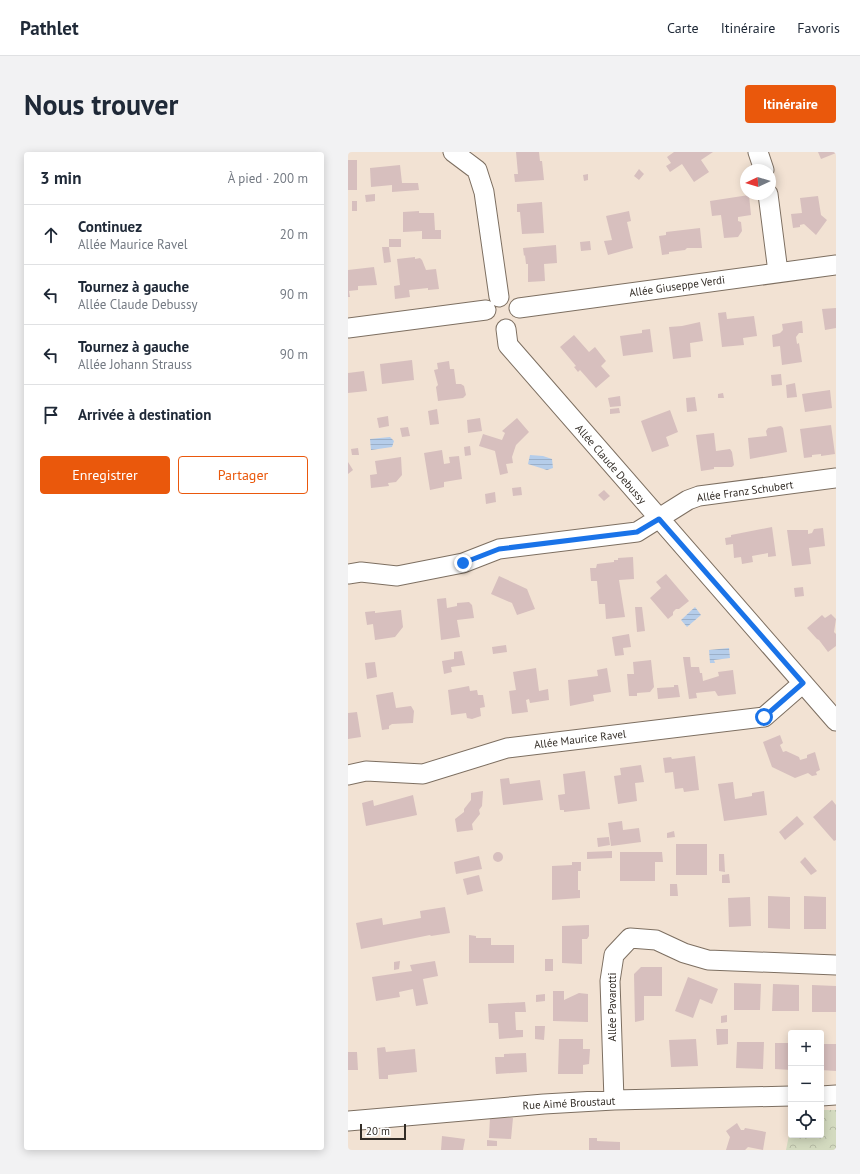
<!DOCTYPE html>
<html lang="fr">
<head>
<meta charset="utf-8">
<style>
  :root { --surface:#fff; --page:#f2f2f3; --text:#1f2937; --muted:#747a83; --line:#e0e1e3; --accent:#ea580c }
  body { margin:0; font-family:"PT Sans",sans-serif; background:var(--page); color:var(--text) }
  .controls { position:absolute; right:12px; bottom:12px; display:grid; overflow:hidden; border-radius:4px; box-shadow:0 2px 10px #0003 }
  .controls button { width:36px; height:36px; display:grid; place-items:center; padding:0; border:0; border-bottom:1px solid var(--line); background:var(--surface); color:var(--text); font:20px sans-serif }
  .compass { position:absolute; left:392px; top:12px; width:36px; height:36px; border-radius:50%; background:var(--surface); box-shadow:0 2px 10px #0003; rotate:266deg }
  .scale { position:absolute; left:12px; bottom:10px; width:46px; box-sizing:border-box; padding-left:4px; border:2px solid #322c26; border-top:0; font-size:11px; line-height:14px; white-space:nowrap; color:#322c26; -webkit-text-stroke:3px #fff; paint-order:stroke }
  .stop { position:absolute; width:12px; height:12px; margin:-9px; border:3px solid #1a73e8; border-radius:50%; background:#fff }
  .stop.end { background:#1a73e8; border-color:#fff; box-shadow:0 1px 4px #0008 }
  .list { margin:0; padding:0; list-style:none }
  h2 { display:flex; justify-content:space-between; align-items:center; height:52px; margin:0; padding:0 16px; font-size:17px }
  h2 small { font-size:13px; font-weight:400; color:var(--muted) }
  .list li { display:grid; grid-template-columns:26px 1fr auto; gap:12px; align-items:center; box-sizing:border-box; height:60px; padding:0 16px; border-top:1px solid var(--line) }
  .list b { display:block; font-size:15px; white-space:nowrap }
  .list p { margin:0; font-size:13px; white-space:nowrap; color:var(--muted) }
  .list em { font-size:13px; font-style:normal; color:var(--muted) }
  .actions { display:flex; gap:8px; padding:12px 16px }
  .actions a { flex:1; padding:9px 0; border:1px solid var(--accent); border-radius:4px; text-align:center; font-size:14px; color:var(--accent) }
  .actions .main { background:var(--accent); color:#fff }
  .icon { flex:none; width:22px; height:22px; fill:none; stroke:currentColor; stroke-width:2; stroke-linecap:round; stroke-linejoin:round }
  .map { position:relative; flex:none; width:488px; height:998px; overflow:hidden; border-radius:4px }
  header { display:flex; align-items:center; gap:24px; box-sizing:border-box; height:56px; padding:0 20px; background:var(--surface); border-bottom:1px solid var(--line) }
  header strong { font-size:19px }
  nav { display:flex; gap:22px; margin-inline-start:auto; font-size:14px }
  .intro { display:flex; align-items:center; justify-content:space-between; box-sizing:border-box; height:96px; padding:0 24px }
  h1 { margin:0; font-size:28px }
  .button { padding:10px 18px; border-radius:4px; background:var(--accent); color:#fff; font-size:14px; font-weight:700 }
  main { display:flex; gap:24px; padding:0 24px }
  aside { flex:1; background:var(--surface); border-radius:4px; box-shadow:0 2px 10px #0003 }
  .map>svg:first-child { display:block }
</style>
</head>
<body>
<header>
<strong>Pathlet</strong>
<nav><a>Carte</a><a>Itinéraire</a><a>Favoris</a></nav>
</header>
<div class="intro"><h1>Nous trouver</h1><a class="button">Itinéraire</a></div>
<main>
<aside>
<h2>3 min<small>À pied · 200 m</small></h2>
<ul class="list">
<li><svg class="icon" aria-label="ahead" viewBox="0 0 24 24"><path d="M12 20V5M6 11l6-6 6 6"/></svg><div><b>Continuez</b><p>Allée Maurice Ravel</p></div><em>20 m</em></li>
<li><svg class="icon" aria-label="left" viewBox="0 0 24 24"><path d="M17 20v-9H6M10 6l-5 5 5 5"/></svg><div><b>Tournez à gauche</b><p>Allée Claude Debussy</p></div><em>90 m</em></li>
<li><svg class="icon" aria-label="left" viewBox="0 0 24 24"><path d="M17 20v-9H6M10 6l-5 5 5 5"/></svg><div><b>Tournez à gauche</b><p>Allée Johann Strauss</p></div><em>90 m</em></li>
<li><svg class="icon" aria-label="arrive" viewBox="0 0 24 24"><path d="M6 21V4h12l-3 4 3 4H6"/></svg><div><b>Arrivée à destination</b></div></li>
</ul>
<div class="actions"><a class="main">Enregistrer</a><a>Partager</a></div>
</aside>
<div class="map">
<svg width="488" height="998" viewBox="0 0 488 998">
  <defs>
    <pattern id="forest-crowns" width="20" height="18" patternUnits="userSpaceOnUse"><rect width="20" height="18" fill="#d3dabf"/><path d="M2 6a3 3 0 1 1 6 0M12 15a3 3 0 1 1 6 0" fill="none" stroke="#b6bba4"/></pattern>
    <pattern id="water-rules" width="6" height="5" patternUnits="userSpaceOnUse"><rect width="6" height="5" fill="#b5cdea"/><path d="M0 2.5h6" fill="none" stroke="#9cb0c9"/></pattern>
  </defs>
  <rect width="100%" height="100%" fill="#f2e2d3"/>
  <path fill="url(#forest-crowns)" d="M473 958H488V998H438L443 973V983H473Z"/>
  <path fill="url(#water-rules)" d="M42 285 46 289 44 295 23 298 22 287Z
    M182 303 195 304 204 307 205 316 199 318 180 312Z
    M347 455 353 463 339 475 333 468Z
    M381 496 382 506 366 508 367 511H362L361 498Z"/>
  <path fill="#d7bfbe" d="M168 0H191L192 9H194L196 28 167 30 166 22H170Z
    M326 0H365L353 8 361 20 346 30 334 12 322 20 318 14 323 11 319 5Z
    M470 0H488V1L473 7Z
    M0 8H9V38H0Z
    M52 13 54 31H70L71 38 44 40V33L23 35 22 16Z
    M291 17 296 22 291 28 286 24Z
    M240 22V28L236 29 235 23Z
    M27 42V49L18 50 17 43Z
    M401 43 403 63 390 65V69L393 70 394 79 390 85 376 86 373 63 364 64 362 49Z
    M470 44 473 63 479 68 468 83 456 72 452 73V75L445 76 443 62 454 61 452 46Z
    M4 49H9V59H4Z
    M194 50 196 81 174 82 172 60H169V52Z
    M71 59V61H86L87 78H93V87H74V79L55 80V60Z
    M281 59 283 69 279 70 285 96 260 103 256 89 264 88 258 64Z
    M352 76 354 96H339L337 98 321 100V102L314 103 311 84 318 83V80Z
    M41 87H53V95H41Z
    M242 89 243 98 233 99 232 90Z
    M208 93 209 111 196 112 197 129 180 130V112H178L177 103 176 104 175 96Z
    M34 95H41L43 110 36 111Z
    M67 105V107L72 106 74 108 78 118 88 117 91 137 80 138V136L61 138 62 145 47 147 46 134 52 133 49 107Z
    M26 115 29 133 10 134V138L1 139 2 145H0V118Z
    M488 156V176L477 178 474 157Z
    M378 160 379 167 406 164 409 184 395 186 396 193 374 195 370 161Z
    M454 169 455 181H451L448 185 449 192 451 191 454 210 434 213 432 194 425 195 424 183 432 181 435 178 434 172Z
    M352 170 355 189 342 191 343 205 325 207 321 175 334 174Z
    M302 177 305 200 275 204 272 184 294 181V178Z
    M226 183 241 200 247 195 258 209 253 214 262 224 248 236 232 218 230 220 226 215 228 214 212 195Z
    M64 208 66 228 34 232 32 212Z
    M101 209 102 217H106L108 232H113L116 234 118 243 115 246 90 249 88 235 90 233 86 218 90 217 89 211Z
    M16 219 19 239 0 241V221Z
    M433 222 434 233 424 234 423 223Z
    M447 231 449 245 439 246 438 233Z
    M482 238 484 256 457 260 454 242Z
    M375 241 376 246H370V242Z
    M272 244 273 254 262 255 260 246Z
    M347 245 349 259 339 260 338 246Z
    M271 256 272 261 262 262V257Z
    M89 257 91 272 82 273 80 259Z
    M322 258 330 280 318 285 321 294 304 300 293 269Z
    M40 264 41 274 31 276 29 266Z
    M132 266 134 279 120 281 119 268Z
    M169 266 181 280 168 293 164 305 165 311 158 312 160 321 152 323 147 299 131 294 135 282 154 288 157 281 154 279Z
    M483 273 487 302 473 304V302L464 303V305L456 306 452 277Z
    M433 274 435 276 439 300 402 307 400 286 419 284 418 279 420 276Z
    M60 275 62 284 54 285 52 276Z
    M366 281 368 299 382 297 384 300 386 313 384 315H366V317L353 319 348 283Z
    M122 294 123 303 117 304 116 295Z
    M10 296 11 303H4L3 297Z
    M94 298 96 312 102 311 101 305 111 304 114 327 96 330V335L82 338 76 301Z
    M53 305 54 323 48 330 40 331 41 334 23 336 22 323 29 322 27 309Z
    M0 310 5 318 0 322Z
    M173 335 174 343 165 344 164 336Z
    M256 338 262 344 256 349 250 343Z
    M147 340 148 350 138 352 137 342Z
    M424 375 428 404 420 405V401L404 404 405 410 394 412 393 405 386 406 385 392 378 393 377 386 383 385V383Z
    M475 376 477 394 461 396 463 412 444 414 439 378H460V382L464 381 466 377Z
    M285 405 286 427 271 428 277 465 258 467 257 452H251L249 429H243L242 416H248L249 412 266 410V408H270V406Z
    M318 422 341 449 331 457H328L325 460V463L320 467 302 446 313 436 308 430Z
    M151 424 179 437 187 457 169 463 164 451 143 442Z
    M455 435 456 444 447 445 446 436Z
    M98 446 99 456 109 454V451L121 450 124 453 126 466 109 468 112 485 93 488 89 447Z
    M287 455H294L297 479 289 480Z
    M53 458 55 475 47 485 27 488 25 472 19 473 17 460 27 459V461Z
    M483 462 488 467 486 480 488 482V494L480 500 471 488 469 487 459 476 474 463 477 466Z
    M281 482 283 495 275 496 276 503 267 504 264 485Z
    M158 493 159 500 145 502 144 495Z
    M114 499 117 513 103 515 104 520 96 522 94 509 106 507V500Z
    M335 505H342L343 515H351L352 521H354L355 529 371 524 370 520 385 518 388 542 370 544 367 539 348 541 349 546 341 547Z
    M303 508 306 535 302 540 289 541V544H281L279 522H286L285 510Z
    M27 510 29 525 19 527 17 511Z
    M188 516 191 539 200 537 201 548 182 551 181 547 178 548 180 560 164 562 161 539 168 538 165 520Z
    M259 516 263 540 245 543 246 549 222 554 220 528 250 524 249 518Z
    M326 533H330L332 545 310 547 309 536 326 535Z
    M121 534 122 539 129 538 130 543H135L137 555 132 556 133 564 124 567 119 566 118 561 103 563 100 538Z
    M45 540 48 556 63 554 66 559 65 571 44 572 41 574V577L34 578 28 543Z
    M9 560 13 585 0 587V561Z
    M432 583 435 591 432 593 435 600 438 599 451 605 452 608 459 606V603L467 600 472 618 468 620 469 623 464 624 460 621 447 626 424 615 415 590Z
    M347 604 351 638 336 640 335 636 327 637 325 620 317 621 315 606 323 605 324 607Z
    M293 613 296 630 287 631 289 649 270 652 266 624 273 623 272 616Z
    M237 619 242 657 216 660V658H212L210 643 217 642 215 622Z
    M161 626 162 632 192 628 195 648 155 653 152 627Z
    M385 630 387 647 404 644V641L416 639 419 663 376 669 370 632Z
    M135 639 134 654 131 658 132 662 124 672 125 678 109 680 107 667 116 660V657L123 648V641Z
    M65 643 69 663 18 674 14 651 25 648 26 654Z
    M484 648 488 653V688L486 689 465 665Z
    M449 664 456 672 437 688 431 680Z
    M274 669 275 678 291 676 293 690 263 694 260 671Z
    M326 679 327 685 319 686V681Z
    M261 685 262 693 250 695 249 686Z
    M328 692H359V723H328Z
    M264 699V706L239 707V700Z
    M145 705a5 5 0 1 1 10 0a5 5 0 1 1-10 0Z
    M272 700H314L315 710H307V729H272Z
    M371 702H376L377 720 371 719Z
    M131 704 134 717 108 722 106 710Z
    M457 705 469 719 463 723 452 710Z
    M224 710H233V719H230V738H232V746L204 748V714L224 713Z
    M381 722 382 731H374V723Z
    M131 723 135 739 119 743 115 727Z
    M322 732H329L330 744H322Z
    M420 744 442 745V777L420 776Z
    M456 744 478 745V777H456Z
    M402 745 403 774 381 775 380 746Z
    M97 755 102 781 83 784 82 783 13 797 8 771 34 766 35 773 73 766 72 759Z
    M241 773V784L239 787H234V812L214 811V774Z
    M121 783 128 784V786H143V793H166V811H121Z
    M197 807H205V819H197Z
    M52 809 51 817 46 818V810Z
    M87 809 90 824 75 827 80 852 68 854 65 837 51 840 52 845 28 849 24 825 64 819 62 813Z
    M293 815H314V844H296V868L287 870 286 822Z
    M340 825 370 837 364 852 352 847 345 866 327 859Z
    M386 831 413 832 412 858H386Z
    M425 832 451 833V859H424Z
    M464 833 488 834V860H464Z
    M205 839H216V848L231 841 240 842V870L205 869Z
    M197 842V849L188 850V843Z
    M177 850 178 860H167L168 878H175V885L151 887 150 871H141L140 852Z
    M379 863V870L373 871V864Z
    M187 874H197L196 888 187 887Z
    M368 877H380V892L369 893Z
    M211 887H235V897H242L241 912 235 913V922H210Z
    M348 887 350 914 323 915 321 888Z
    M389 890H416L415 917 388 916Z
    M427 891H443V918L427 917Z
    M473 892H488V919L473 918Z
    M37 895 38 900 67 897 69 920 40 923V927H31L29 896Z
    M0 900H9L10 918H0Z
    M178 901 179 920 148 922 147 905H156V902Z
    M142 965 165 966 163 987 141 986Z
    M389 971 393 978H396L397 976 418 980 415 998 400 995 397 998H378L382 985 378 979Z
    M94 984 117 987 115 998H93Z
    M241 986H249V989L272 990V998H241Z
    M139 988 149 989V994H139Z"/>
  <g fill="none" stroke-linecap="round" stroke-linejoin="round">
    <g stroke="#7d6f61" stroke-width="21">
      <path id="minor" d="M105 0 129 18 136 40 151 145
        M410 0 416 18
        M420 42 430 120
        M171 156 488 113
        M0 176 138 158
        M158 177 160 193 488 569
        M0 422 13 420 49 424 115 411 151 397 289 380 340 348 351 344 488 326
        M0 623 18 619 75 622 159 596 416 565 455 531
        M473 944 488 943
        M266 948 262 829 266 803 282 786 308 788 336 801 360 808 488 813
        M0 969 196 952 266 948 443 944"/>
    </g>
    <use href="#minor" stroke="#fff" stroke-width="19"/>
  </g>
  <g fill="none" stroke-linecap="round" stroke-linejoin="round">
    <path stroke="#1a73e8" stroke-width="5" d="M115 411 151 397 289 380 311 367 455 531 416 565"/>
  </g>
  <g text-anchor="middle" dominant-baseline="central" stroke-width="3" stroke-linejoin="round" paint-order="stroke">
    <g font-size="11" fill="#322c26" stroke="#fff">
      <text transform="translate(329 134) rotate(-8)">Allée Giuseppe Verdi</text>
      <text transform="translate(263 312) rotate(49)">Allée Claude Debussy</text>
      <text transform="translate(397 339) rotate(-8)">Allée Franz Schubert</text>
      <text transform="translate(232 587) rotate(-7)">Allée Maurice Ravel</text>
      <text transform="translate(264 855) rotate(-90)">Allée Pavarotti</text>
      <text transform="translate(221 951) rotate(-3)">Rue Aimé Broustaut</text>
    </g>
  </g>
</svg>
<div class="controls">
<button>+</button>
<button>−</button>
<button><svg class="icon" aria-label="locate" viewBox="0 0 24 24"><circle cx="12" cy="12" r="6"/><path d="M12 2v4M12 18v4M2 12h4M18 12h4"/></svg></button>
</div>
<svg class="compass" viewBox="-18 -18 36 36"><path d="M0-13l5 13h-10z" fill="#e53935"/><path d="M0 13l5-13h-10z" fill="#747a83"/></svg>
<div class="scale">20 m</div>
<div class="stop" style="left:416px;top:565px"></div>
<div class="stop end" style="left:115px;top:411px"></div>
</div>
</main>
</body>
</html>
